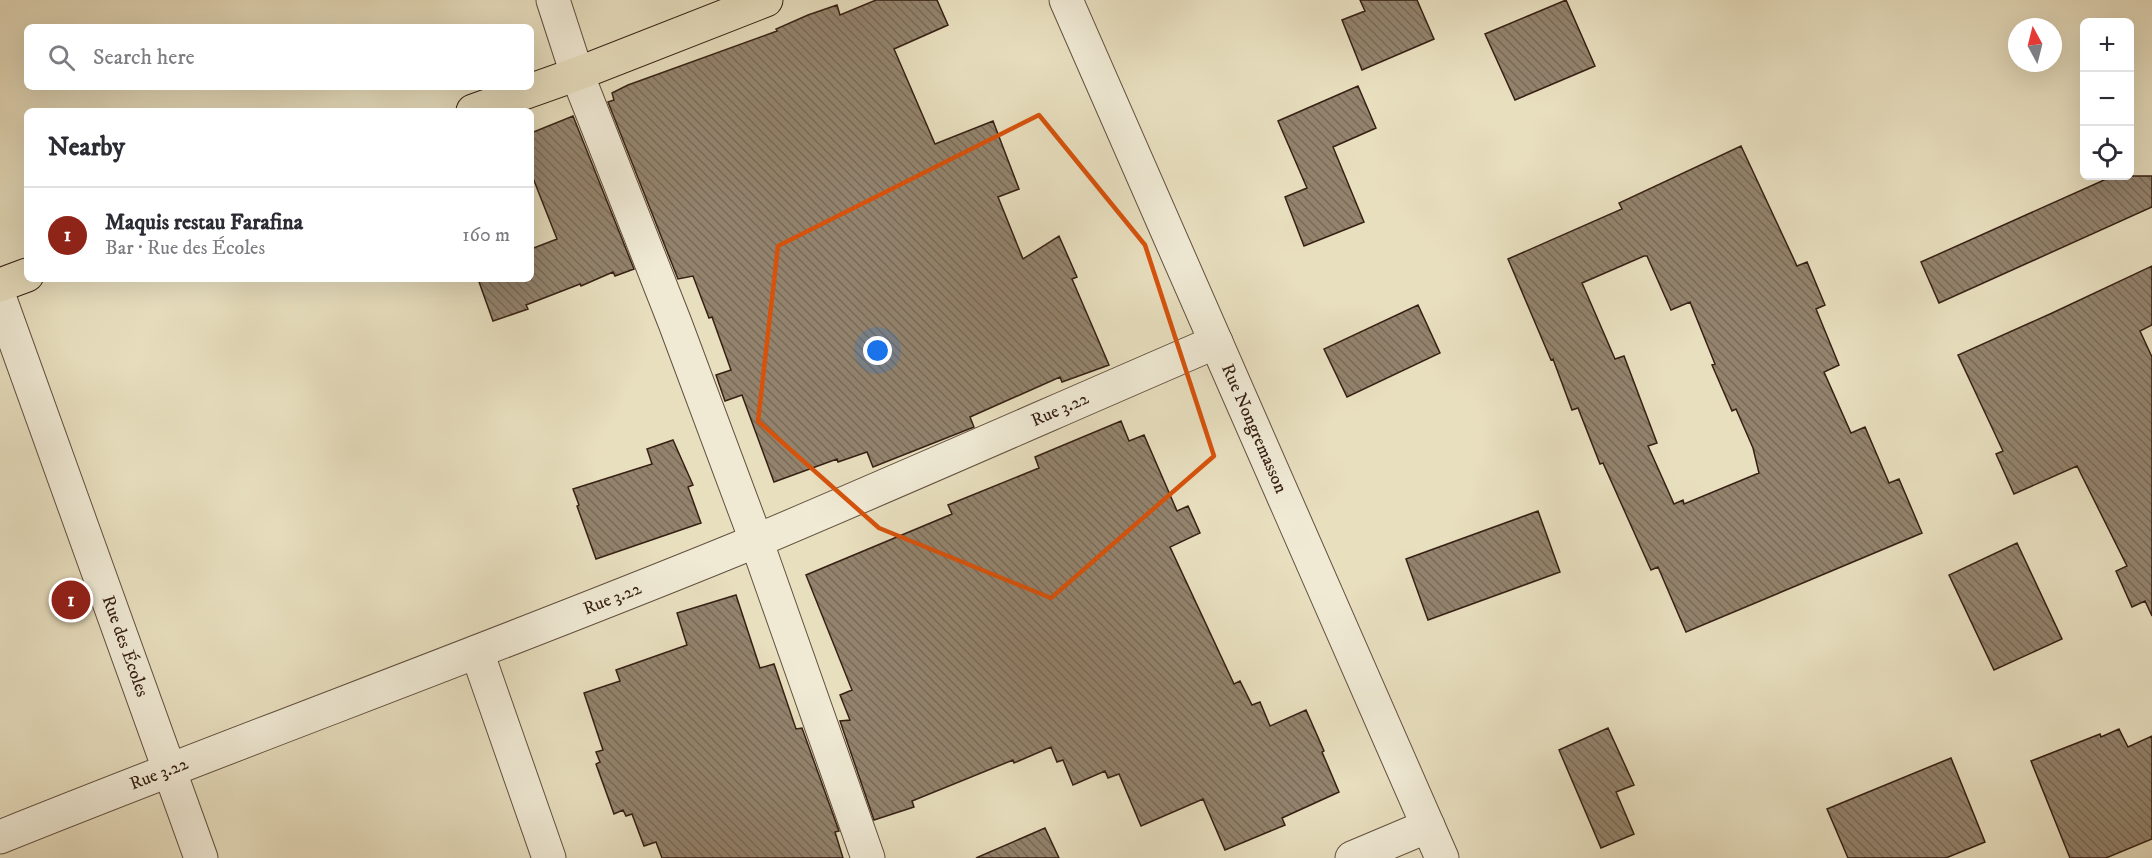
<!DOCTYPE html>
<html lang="en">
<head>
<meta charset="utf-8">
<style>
  :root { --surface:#fff; --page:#f7f7f7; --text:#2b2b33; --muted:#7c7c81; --line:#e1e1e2; --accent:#8f2418 }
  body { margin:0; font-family:"IM FELL DW Pica",serif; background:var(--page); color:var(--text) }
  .controls { position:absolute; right:18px; top:18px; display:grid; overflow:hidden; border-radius:9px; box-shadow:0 6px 24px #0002 }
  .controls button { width:54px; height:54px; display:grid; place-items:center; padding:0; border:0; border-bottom:2px solid var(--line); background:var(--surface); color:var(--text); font:30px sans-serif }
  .compass { position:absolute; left:2008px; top:18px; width:54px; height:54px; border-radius:50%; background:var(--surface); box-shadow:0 6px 24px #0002; rotate:353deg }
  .you { position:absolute; left:878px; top:351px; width:21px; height:21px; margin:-15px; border:4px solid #fff; border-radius:50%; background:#1a73e8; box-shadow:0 0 0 9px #1a73e833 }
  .badge { display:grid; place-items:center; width:39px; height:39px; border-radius:50%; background:var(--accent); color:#fff; font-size:20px; font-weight:700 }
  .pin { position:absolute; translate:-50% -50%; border:3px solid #fff; box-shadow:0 2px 6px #0006 }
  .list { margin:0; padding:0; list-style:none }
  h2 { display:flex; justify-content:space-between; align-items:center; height:78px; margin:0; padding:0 24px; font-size:26px }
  h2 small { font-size:20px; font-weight:400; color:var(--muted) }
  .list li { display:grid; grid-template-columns:39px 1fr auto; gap:18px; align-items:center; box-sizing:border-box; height:96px; padding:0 24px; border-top:2px solid var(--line) }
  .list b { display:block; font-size:22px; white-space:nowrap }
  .list p { margin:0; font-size:20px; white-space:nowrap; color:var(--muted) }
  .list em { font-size:20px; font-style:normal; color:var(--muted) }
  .icon { flex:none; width:33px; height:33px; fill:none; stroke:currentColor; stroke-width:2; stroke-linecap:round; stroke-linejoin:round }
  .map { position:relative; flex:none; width:2152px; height:858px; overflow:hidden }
  .search { position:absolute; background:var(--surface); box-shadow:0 6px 24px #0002; left:24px; top:24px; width:510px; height:66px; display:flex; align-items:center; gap:15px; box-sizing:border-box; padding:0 21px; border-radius:9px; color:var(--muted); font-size:22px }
  .panel { position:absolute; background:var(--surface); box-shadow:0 6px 24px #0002; left:24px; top:108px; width:510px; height:174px; border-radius:9px }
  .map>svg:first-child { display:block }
</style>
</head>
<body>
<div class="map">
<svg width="2152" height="858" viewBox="0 0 2152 858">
  <defs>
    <pattern id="building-back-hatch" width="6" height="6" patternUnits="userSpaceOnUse" patternTransform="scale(1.5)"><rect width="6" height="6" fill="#93836d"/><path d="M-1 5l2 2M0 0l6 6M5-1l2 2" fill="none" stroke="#796b58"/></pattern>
  </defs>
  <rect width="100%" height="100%" fill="#e8dfbf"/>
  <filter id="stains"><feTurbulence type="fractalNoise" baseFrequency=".00333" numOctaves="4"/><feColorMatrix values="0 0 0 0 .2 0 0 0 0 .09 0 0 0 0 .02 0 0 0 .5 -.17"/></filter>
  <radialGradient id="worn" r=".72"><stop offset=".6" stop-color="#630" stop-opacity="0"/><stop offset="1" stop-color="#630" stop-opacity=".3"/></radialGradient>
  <path fill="url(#building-back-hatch)" stroke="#362014" stroke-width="1.5" fill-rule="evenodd" d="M876 0H937L948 25 894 49 935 144 993 121 1019 189 998 197 1023 259 1059 236 1077 277 1072 279 1109 365 1062 382 1060 377 970 417 974 427 873 467 867 452 838 462 837 459 774 482 742 395 725 401 716 375 731 370 712 317 709 318 693 276 678 279 608 102 614 100 612 93 628 85 777 31 776 29 808 15 837 5 840 15Z
    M1360 0H1417L1434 39 1362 70 1342 20 1365 11Z
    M1566 0 1595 66 1515 100 1485 34Z
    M1358 86 1376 128 1333 147 1364 222 1304 246 1285 197 1307 188 1278 121Z
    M573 116 634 269 615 276 613 272 581 286 580 284 526 305 528 309 493 321 478 279H531V249L557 239 531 173V133Z
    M1741 146 1797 266 1807 262 1825 305 1816 309 1839 365 1824 372 1851 433 1865 427 1889 483 1899 479 1922 533 1686 632 1658 567 1651 570 1603 463 1600 464 1578 408 1572 410 1553 359 1551 360 1508 259 1622 209 1619 203ZM1644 256H1647L1671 310 1690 302 1715 364 1712 365 1732 411 1736 409 1753 448 1759 473 1684 504 1683 500 1674 504 1648 446 1657 443 1624 356 1615 359 1582 283Z
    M2113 176H2152V207L1939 303 1921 262Z
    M2152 266V325L2140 331 2152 357V616L2145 601 2132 607 2116 571 2127 566 2077 466 2014 494 1996 454 2003 451 1958 355 2050 314Z
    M1418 305 1440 353 1347 397 1324 349Z
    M1121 421 1129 441 1144 435 1177 511 1188 506 1200 533 1170 547 1234 684 1240 681 1252 705 1260 702 1270 726 1306 710 1324 751 1322 752 1339 792 1282 818 1285 825 1225 850 1203 799 1141 826 1119 774 1108 778 1105 771 1073 785 1063 760 1057 762 1051 747 1014 763 1013 760 912 801 914 807 874 820 840 721 850 720 840 695 852 690 806 575 952 514 948 505 1039 468 1035 457Z
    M673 440 693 485 688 487 701 523 596 559 577 506 579 505 573 489 652 464 647 449Z
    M1538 511 1560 572 1428 620 1406 559Z
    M2017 543 2062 639 1994 670 1949 575Z
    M736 595 760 668 774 664 796 729 802 728 839 831 835 832 843 858H662L656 842 644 846 632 814 626 816 623 810 614 814 596 764 600 762 596 752 603 750 584 693 620 681 616 670 687 645 677 613Z
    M1608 728 1634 785 1616 792 1634 834 1601 848 1559 750Z
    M2119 729 2128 747 2152 736V839L2106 858H2070L2031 761 2100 734 2101 737Z
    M1951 758 1985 842 1946 858H1848L1827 809Z
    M1045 828 1059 858H976Z"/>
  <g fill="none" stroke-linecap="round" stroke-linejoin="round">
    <g stroke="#62503f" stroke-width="35">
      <g id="minor">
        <path d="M553 0 577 74 675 323 756 540 868 858"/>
        <path id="s1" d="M1066 0 1442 858"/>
        <path id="s2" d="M0 299 201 858"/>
        <path d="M477 652 549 858"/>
        <path id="s3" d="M0 837C251 736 506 644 756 541 910 476 1063 408 1216 342"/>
        <path d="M1352 858 1428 826"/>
      </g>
    </g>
    <g stroke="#362014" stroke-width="35">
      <path id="major" d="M473 111 577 74 766 0
        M0 285 27 275"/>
    </g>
    <use href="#minor" stroke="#f0ead5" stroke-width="33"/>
    <use href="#major" stroke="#e8dfbf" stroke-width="33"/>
  </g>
  <path fill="none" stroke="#d6530d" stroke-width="4.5" stroke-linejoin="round" d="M1039 115 1145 245 1214 456 1051 598 879 528 758 421 778 246Z"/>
  <g text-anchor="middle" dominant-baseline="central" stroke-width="4.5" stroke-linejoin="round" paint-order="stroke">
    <g font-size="18" fill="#362014" stroke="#f0ead5">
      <text stroke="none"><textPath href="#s3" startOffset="1143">Rue 3.22</textPath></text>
      <text stroke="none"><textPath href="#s1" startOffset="468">Rue Nongremasson</textPath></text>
      <text stroke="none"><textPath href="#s3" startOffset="657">Rue 3.22</textPath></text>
      <text stroke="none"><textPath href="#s2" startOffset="369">Rue des Écoles</textPath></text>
      <text stroke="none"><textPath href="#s3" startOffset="171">Rue 3.22</textPath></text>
    </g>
  </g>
  <rect width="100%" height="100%" filter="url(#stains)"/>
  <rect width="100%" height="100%" fill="url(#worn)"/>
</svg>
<div class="controls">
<button>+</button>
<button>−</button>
<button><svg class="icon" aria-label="locate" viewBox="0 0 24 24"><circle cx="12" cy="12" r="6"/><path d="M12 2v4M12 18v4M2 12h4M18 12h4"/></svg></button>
</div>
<svg class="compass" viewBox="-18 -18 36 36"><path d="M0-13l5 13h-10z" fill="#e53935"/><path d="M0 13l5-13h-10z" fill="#7c7c81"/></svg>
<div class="you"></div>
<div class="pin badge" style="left:71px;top:600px">1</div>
<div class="search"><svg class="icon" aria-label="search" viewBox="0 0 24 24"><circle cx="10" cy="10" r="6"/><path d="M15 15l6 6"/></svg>Search here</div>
<section class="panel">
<h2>Nearby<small></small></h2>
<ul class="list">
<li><span class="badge">1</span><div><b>Maquis restau Farafina</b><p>Bar · Rue des Écoles</p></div><em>160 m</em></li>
</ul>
</section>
</div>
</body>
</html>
